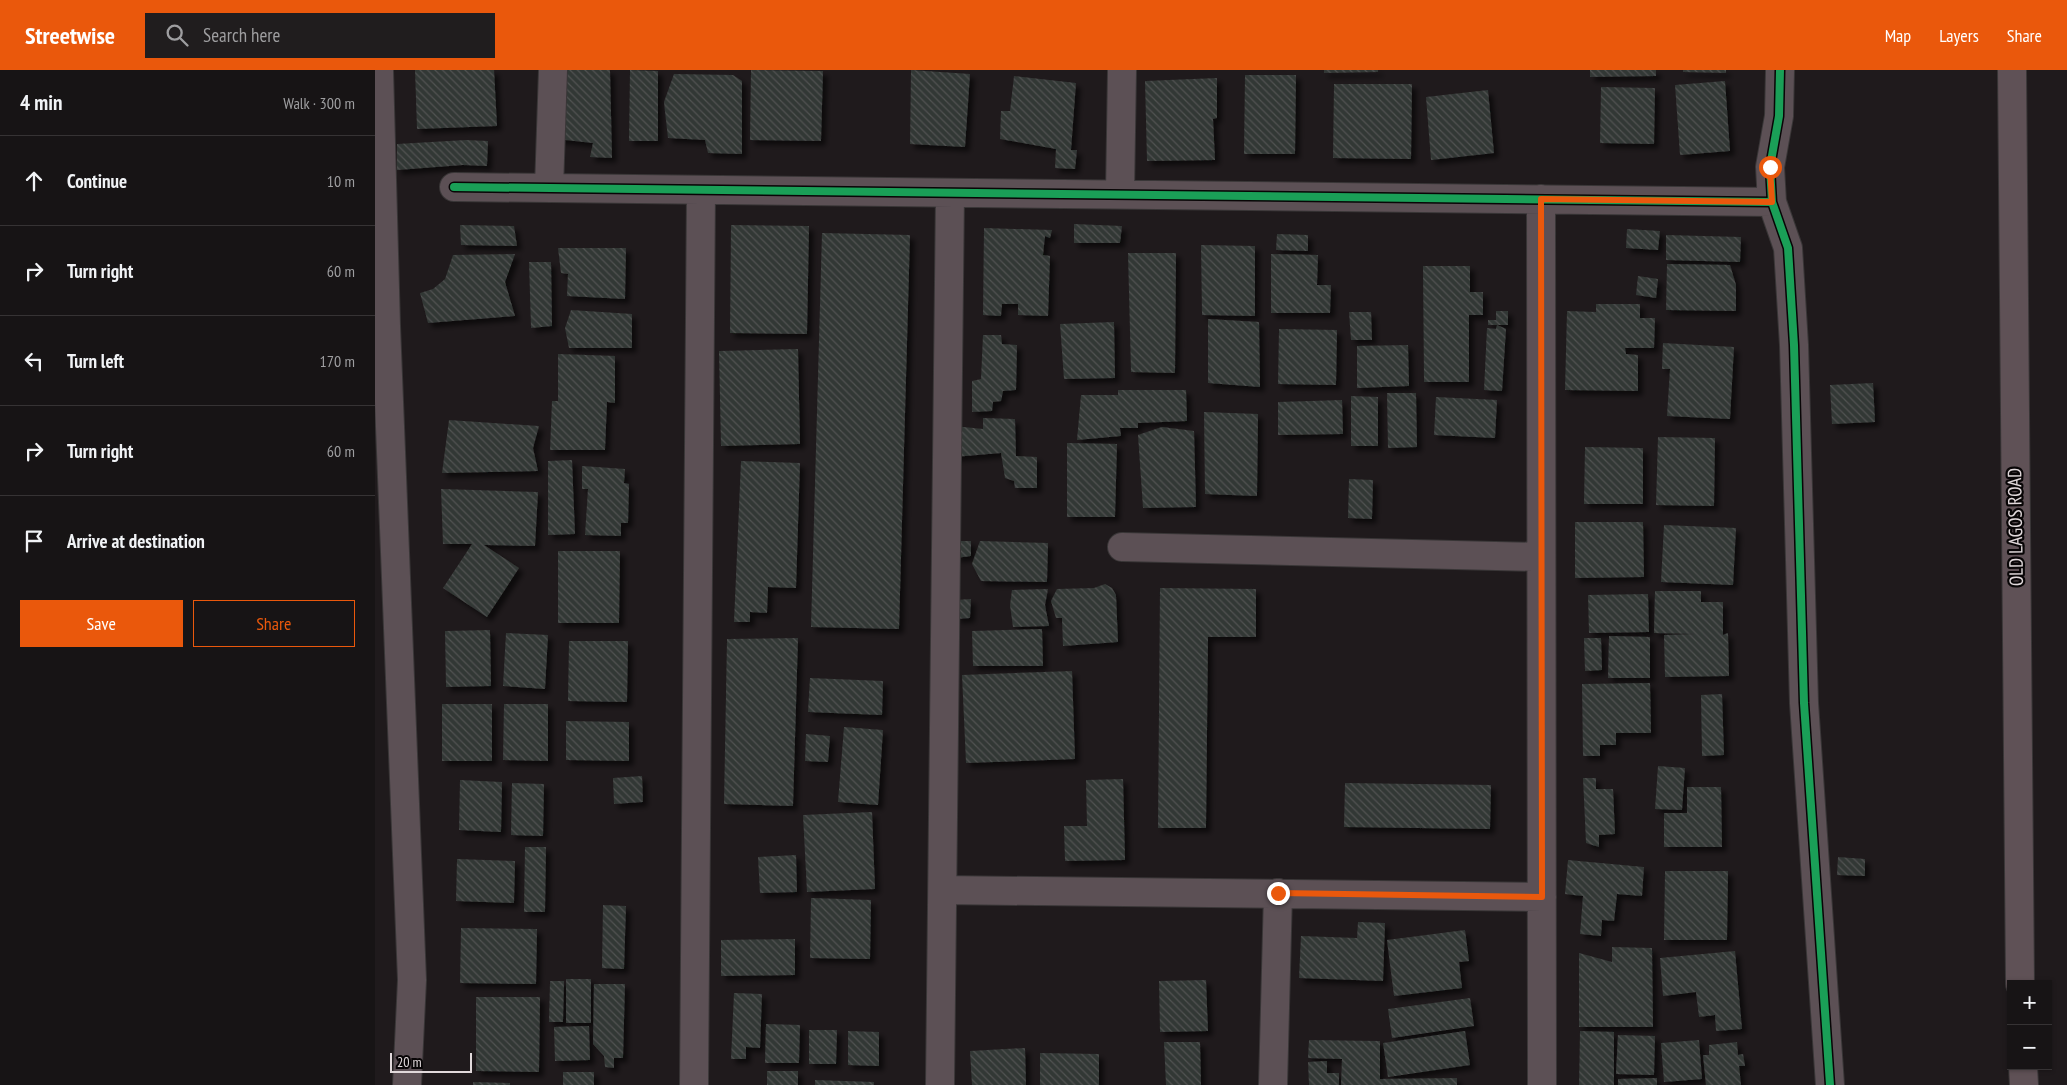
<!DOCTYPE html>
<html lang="en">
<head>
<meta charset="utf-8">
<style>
  :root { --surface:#171415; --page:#201d1e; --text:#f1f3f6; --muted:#9e9ea0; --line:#363334; --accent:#ea580c }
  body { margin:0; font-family:"PT Sans Narrow",sans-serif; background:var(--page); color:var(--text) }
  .controls { position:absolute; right:15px; bottom:15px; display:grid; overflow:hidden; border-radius:0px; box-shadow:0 1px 4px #0004 }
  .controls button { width:45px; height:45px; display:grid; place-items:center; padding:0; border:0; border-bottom:1px solid var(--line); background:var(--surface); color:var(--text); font:25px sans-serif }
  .scale { position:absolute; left:15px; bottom:12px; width:82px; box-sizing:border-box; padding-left:5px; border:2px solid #e1d9db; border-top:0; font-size:14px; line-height:18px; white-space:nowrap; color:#e1d9db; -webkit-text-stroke:4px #080506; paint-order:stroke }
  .stop { position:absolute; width:15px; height:15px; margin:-11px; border:4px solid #ea580c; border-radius:50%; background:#fff }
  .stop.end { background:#ea580c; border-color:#fff; box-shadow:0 1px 5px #0008 }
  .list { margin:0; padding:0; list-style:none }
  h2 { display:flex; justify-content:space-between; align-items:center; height:65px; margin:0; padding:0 20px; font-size:21px }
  h2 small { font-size:16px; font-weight:400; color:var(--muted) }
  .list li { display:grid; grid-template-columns:32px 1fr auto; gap:15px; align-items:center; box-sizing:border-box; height:90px; padding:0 20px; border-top:1px solid var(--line) }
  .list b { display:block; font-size:19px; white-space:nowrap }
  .list em { font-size:16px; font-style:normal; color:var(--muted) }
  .actions { display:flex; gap:10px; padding:15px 20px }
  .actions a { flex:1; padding:11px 0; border:1px solid var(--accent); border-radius:0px; text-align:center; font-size:18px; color:var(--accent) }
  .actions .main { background:var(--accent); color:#fff }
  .icon { flex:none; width:28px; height:28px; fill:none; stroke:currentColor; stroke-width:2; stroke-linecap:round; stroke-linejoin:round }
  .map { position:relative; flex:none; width:1692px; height:1015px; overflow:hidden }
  header { display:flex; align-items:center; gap:30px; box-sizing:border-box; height:70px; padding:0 25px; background:var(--accent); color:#fff }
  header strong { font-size:24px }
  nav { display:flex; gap:28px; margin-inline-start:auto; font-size:18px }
  .search { width:350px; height:45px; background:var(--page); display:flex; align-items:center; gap:12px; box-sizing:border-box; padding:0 18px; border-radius:0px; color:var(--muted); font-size:19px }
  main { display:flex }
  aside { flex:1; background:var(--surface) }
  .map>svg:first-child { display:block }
</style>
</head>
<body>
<header>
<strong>Streetwise</strong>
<div class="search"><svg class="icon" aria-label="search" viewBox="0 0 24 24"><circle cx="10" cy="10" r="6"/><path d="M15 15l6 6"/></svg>Search here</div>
<nav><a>Map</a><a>Layers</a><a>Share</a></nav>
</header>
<main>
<aside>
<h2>4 min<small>Walk · 300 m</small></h2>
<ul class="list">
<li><svg class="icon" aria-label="ahead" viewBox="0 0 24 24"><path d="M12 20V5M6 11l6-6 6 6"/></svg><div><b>Continue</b></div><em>10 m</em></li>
<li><svg class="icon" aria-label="right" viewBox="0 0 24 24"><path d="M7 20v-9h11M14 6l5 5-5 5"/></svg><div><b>Turn right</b></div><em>60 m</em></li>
<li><svg class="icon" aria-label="left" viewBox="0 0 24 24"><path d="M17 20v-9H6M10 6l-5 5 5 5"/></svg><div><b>Turn left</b></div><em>170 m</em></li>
<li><svg class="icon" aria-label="right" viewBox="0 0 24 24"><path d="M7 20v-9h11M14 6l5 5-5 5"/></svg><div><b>Turn right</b></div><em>60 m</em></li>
<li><svg class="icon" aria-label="arrive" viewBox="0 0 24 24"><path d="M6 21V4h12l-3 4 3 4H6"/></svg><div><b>Arrive at destination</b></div></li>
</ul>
<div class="actions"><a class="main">Save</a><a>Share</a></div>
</aside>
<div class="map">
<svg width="1692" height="1015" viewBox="0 0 1692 1015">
  <defs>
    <pattern id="building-back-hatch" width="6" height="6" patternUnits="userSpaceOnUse" patternTransform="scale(1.25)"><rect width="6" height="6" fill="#333735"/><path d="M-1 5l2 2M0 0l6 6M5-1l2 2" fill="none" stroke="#505352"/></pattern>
    <filter id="shadow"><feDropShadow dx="4.5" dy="4.5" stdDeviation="2.5" flood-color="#0009"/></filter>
  </defs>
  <rect width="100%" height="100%" fill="#1f1a1c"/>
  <path fill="url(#building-back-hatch)" filter="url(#shadow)" d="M40 0H119L122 56 42 59Z
    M179 0H235L237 88 215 87 218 73 181 69Z
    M255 0 283 1V71H254Z
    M376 0 448 1 446 71 375 70Z
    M536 0 595 4 590 77 535 74Z
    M949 0H1003V2L949 3Z
    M1215 0H1281V6L1215 7Z
    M1308 0H1351V3L1308 2Z
    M299 4 358 5 367 11V84L333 83 330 70 293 68 289 32Z
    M870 5H921L920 84H869Z
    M639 6 701 13 696 80H702L700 99 680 98 681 79 625 69 626 41H635Z
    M842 8V48L838 49 840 90 772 91 770 11Z
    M1350 11 1355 81 1305 85 1300 15Z
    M959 14H1037L1036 89 958 88Z
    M1226 17 1280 18 1279 74 1225 73Z
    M1113 20 1119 83 1056 90 1051 27Z
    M91 70 113 71 112 96 88 95 22 100V74Z
    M699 154 747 156 745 173H699Z
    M85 155 139 156 142 176 86 175Z
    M356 155 434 156 432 264 355 263Z
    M609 158 677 160 675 168 670 166 668 185 675 186 673 246 643 245V234H627L626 246 608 245Z
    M1252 159 1285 161 1283 180 1251 178Z
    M447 163 535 165 524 559 436 557Z
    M902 164 933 165V181L901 180Z
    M1291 165 1366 167 1365 192 1291 190Z
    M826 175 880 176V246L827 245Z
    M183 178H251L250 229 192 226 193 204 186 203Z
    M753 183H801L800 303 756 302Z
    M140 184 130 212 140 246 53 253 45 223 58 219 70 209 78 185Z
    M896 184 943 185 942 215H956L955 243H896Z
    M154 192H176L177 256 156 258Z
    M1292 194 1355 195 1361 215V241L1291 240Z
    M1048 196H1095V222H1108V245H1094V312H1049Z
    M1263 206 1283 209 1281 228 1261 225Z
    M1221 234H1265V248H1280L1279 278H1250L1251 284 1263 285V321L1190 320 1192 241 1221 242Z
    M196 240 257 244V278H194L190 258Z
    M1121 241H1133V255H1113V250H1121Z
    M974 242H996L997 270H976Z
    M833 249 884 252 885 317 833 313Z
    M739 252 740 308 689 309 685 254Z
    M1122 255 1131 259 1127 321 1109 320 1112 258 1121 259Z
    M904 259 962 260 961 315 903 314Z
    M608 265H626L627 274 642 275 641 320 628 321 626 331 618 332 617 341 597 342V311L606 309Z
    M1288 273 1359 277 1355 349 1292 346 1295 299H1287Z
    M1033 275 1034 316 982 318V276Z
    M423 279 425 374 346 376 344 281Z
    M183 284 240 286V333L232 332 230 380H175L177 331H183Z
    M1498 313 1500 352 1457 354 1455 315Z
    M743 320H811L812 351 763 353V358H745L746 366 702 370 706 325H743Z
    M1012 323H1041L1042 377 1013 378Z
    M976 326 1003 327V376H976Z
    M1061 327 1122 330 1120 368 1059 365Z
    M967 330 968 364 903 365V332Z
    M829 342 883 344 882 426 830 424Z
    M608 348 640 349 641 386 662 387V418H640L639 411 630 408 626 383 579 387V356L608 359Z
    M74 350 164 356 158 378 163 401 67 403Z
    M787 357 819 361 821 437 768 438 763 365Z
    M1283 367 1340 368 1339 436 1281 435Z
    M692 373 742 374 740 447H692Z
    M1210 377 1268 378V434H1209Z
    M197 390 200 464 173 465V391Z
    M366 391 425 393 421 518 393 517 392 543 375 542V552H359Z
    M207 396 250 399 249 413 254 414 253 453H246V466L210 465 213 419H207Z
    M974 409 998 410 997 449 973 448Z
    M66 419 163 422 160 476 109 475 144 498 112 547 68 518 97 474H68Z
    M1200 452H1268L1269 507 1200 508Z
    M1289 455 1361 458 1358 515 1286 512Z
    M579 471H596V486L581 488Z
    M605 471 673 473 672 512 606 511 597 494Z
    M183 481H245L244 553H183Z
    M730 514 737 518 741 525 743 572 688 576 687 548H681L676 531 682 519 719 518Z
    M785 518 881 519V567H833L831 758H783Z
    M673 519 670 535 674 556 638 557 635 535 637 520Z
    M1280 521H1326V532H1348V565L1353 563 1354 606 1290 607 1289 565 1320 564 1279 563Z
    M1273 524 1274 562 1214 563 1213 525Z
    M596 529 595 548 581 549 580 530Z
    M667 559 668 596H598L597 561Z
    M115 560 116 616 71 617 70 561Z
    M131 563 173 565 170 619 128 616Z
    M1234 566 1275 567V608H1233Z
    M423 568 418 736 349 734 352 569Z
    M1209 568H1226L1227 600 1210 601Z
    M194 571H253L252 632 193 631Z
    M697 601 700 689 591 693 587 605Z
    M435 608 508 611 507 645 433 642Z
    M1275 613 1276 663H1241V675H1225V686H1208L1207 614Z
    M1347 624 1349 685 1327 686 1326 625Z
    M67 634H117V691H67Z
    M129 634H173V691L128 690Z
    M191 651 254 652V691L191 690Z
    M469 657 508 660 503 735 463 732Z
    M431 664 455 666 453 692 430 691Z
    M1283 696 1310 698 1307 740 1280 739Z
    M267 706 268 732 239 734 238 708Z
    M1208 708H1221V719H1238L1240 764 1224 765V777L1211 773Z
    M748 709 750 790 690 791 689 756H712L711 710Z
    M85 710 127 712 126 762 84 760Z
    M137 713 169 714 168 766 136 765Z
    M970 713 1116 715 1115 759 969 757Z
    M1312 717H1346L1347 777H1289V743H1312Z
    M497 742 500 819 432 822 428 745Z
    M150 777H171L170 842H149Z
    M421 785 422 822 385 823 383 787Z
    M1463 787 1490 789V806L1462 805Z
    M82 789 140 791 139 833 81 831Z
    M1193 790 1269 797 1267 826 1242 824 1239 851 1227 850 1226 866 1205 864 1208 826 1190 824Z
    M1290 801H1353L1352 870H1289Z
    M436 828 496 830 495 889 435 888Z
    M228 835 251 836 249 899 227 898Z
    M983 852 1010 853 1008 911 924 908 926 866 982 868Z
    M86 858 162 859 161 914 85 913Z
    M1090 860 1094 891 1084 892 1087 918 1019 926 1012 870Z
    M420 869V905L346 906V870Z
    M1237 877 1277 878 1278 957H1204V883L1237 892Z
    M1360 881 1367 959 1341 961 1340 945 1324 947 1321 922 1288 926 1285 888Z
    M191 909H216V953H191Z
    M831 910 833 961 785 962 784 911Z
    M175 911H189L188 952H174Z
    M219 914H250L248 988H239V998L230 997 229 986 218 974Z
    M359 923 387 924 385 978 371 977V989H356Z
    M101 927H165L164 1002 101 1001Z
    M1095 928 1099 956 1017 968 1013 939Z
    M391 954 425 955 424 993H390Z
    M214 956 215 990 180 991 179 957Z
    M434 960H462L461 994H434Z
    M473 961 504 962V996L473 995Z
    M1090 961 1095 995 1013 1007 1008 973Z
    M1205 961 1239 962V1015H1204Z
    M1243 965 1280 966 1279 1005 1241 1004Z
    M934 970 1005 971V1009L1082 1008V1015H966L967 989 933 988Z
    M1324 970 1327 1009 1289 1012 1286 973Z
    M789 972H825L826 1015H791Z
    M1362 972 1363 985 1368 984 1370 996H1364L1366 1015H1331L1328 985H1334V975Z
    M650 978 651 1015H597L595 981Z
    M665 983 724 984V1015H665Z
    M952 991V1003H964V1015H934L933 992Z
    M392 1001H423V1015H392Z
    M188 1002H219V1015H188Z
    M1282 1008V1015H1243V1009Z
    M440 1010 499 1012V1015H440Z
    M98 1012 135 1013V1015H98Z"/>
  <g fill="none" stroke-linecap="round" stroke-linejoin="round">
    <g stroke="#393637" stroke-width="30">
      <path id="street" d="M4 0 11 256 37 910 32 1015
        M1405 0 1404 46 1395 97 1397 132 1413 178 1419 275 1429 633 1455 1015
        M79 117 1397 132
        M174 118 178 0
        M745 124 747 0
        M1166 129 1167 1015
        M747 477 1166 487
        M568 820 1167 827
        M319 1015 326 120
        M565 1015 575 123
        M898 1015 903 823"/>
    </g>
    <g stroke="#393637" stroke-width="30">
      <path id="primary" d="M1637 0 1645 914
        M1648 996 1649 1015"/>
    </g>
    <use href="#street" stroke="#5c5055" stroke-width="28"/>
    <use href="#primary" stroke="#5f5156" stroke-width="28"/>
    <g stroke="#080506" stroke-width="11">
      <path id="cycleway" d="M1405 0 1404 46 1395 97 1397 132 1413 178 1419 275 1429 633 1455 1015
        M79 117 1397 132"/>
    </g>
    <use href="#cycleway" stroke="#1a9f57" stroke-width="8"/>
  </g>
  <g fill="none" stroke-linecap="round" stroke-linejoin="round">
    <path stroke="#ea580c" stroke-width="6" d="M903 823 1167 827 1166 129 1397 132 1395 97"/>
  </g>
  <g text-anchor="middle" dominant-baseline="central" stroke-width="4.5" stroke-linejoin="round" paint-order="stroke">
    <g font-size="19" fill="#e1d9db" stroke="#080506">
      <text transform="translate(1640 457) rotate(-91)">OLD LAGOS ROAD</text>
    </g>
  </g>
</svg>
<div class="controls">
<button>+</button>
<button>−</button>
</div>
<div class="scale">20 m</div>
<div class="stop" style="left:1395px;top:97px"></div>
<div class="stop end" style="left:903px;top:823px"></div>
</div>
</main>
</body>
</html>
